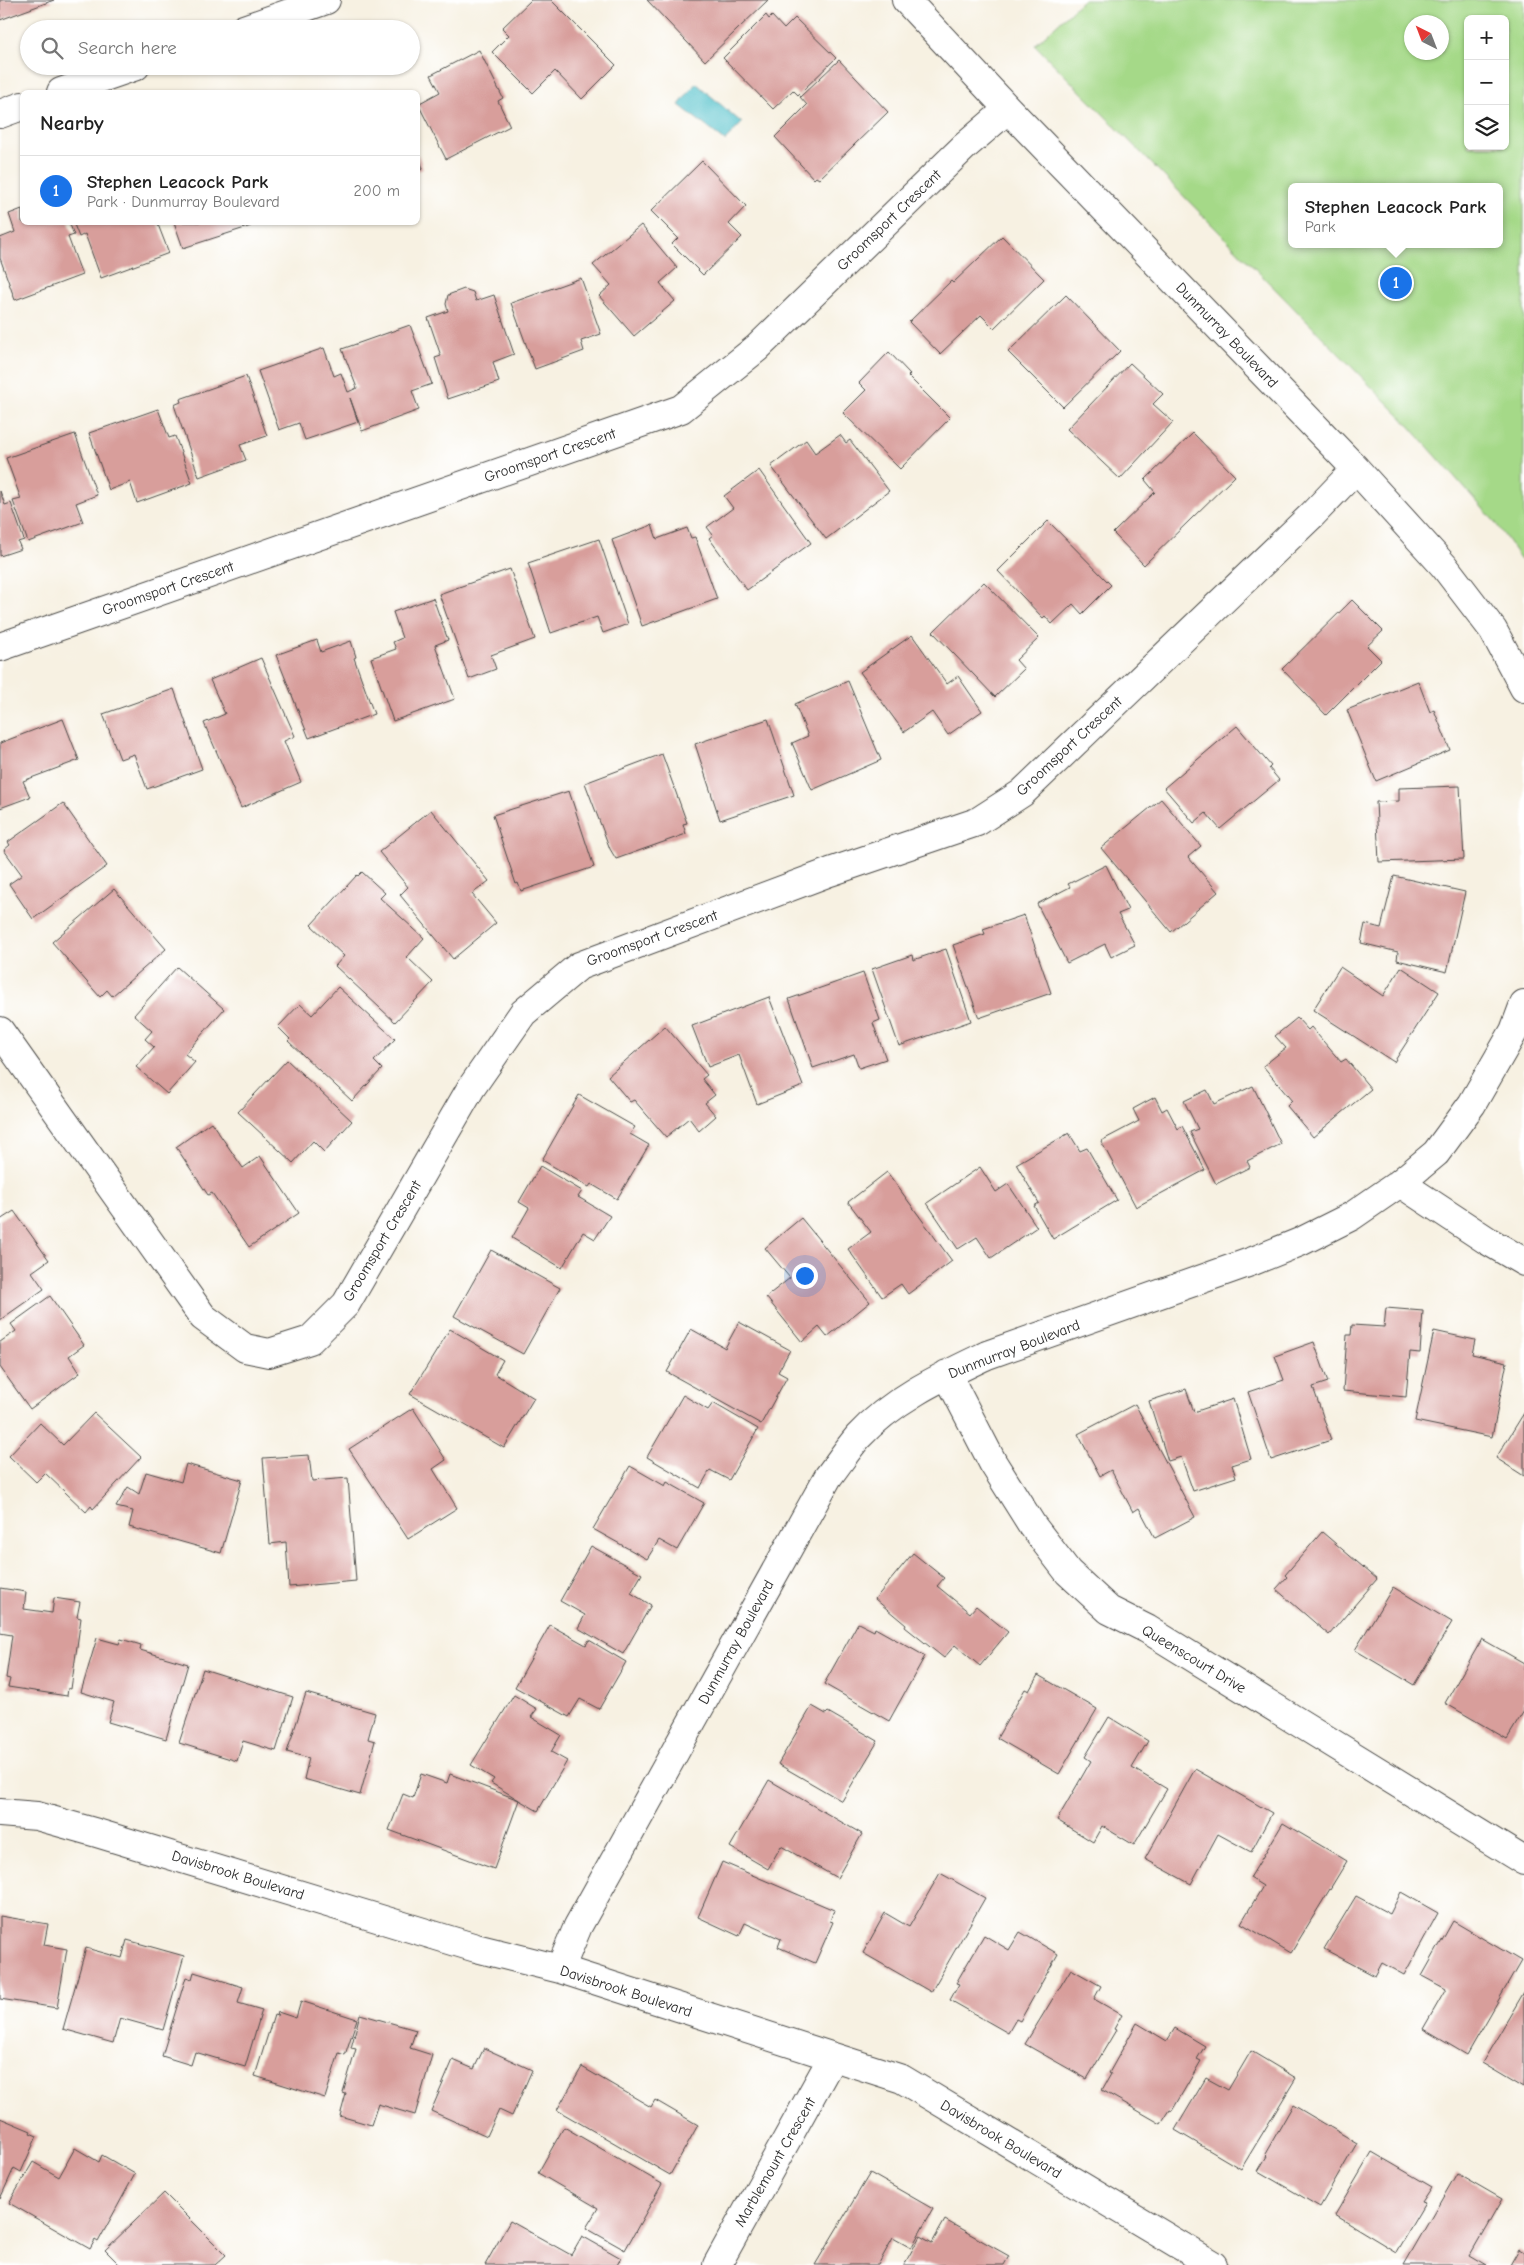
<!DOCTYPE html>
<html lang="en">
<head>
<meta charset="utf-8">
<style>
  :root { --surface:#fff; --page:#f6f6f6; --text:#222; --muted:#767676; --line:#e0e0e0; --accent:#1a73e8 }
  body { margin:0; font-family:"Comic Neue",sans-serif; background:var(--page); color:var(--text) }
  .controls { position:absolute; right:15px; top:15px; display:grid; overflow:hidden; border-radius:8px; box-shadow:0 1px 4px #0004 }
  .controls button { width:45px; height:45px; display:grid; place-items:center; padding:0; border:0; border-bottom:1px solid var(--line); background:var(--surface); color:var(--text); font:25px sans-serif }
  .compass { position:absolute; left:1404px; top:15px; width:45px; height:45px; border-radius:50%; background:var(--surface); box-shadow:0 1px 4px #0004; rotate:318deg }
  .you { position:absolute; left:804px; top:1275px; width:18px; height:18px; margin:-12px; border:4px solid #fff; border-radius:50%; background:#1a73e8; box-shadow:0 0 0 8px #1a73e833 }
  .badge { display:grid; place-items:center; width:32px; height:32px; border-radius:50%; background:var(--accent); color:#fff; font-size:16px; font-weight:700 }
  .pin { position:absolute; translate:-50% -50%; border:2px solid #fff; box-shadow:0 1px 5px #0006 }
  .popup { position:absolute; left:1288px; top:183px; width:215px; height:65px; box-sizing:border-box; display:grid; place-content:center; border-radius:8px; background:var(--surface); filter:drop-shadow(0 1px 4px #0005); font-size:16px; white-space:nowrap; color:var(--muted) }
  .popup b { font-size:19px; color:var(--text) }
  .popup::after { content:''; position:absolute; left:50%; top:100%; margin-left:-10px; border:10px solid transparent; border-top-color:var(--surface) }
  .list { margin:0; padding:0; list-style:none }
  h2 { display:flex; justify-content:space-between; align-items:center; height:65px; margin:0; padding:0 20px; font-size:21px }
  h2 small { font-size:16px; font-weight:400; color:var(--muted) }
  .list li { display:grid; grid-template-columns:32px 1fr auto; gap:15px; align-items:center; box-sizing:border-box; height:70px; padding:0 20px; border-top:1px solid var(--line) }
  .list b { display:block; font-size:19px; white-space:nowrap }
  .list p { margin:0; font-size:16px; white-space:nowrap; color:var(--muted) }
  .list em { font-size:16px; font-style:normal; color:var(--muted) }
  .icon { flex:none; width:28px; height:28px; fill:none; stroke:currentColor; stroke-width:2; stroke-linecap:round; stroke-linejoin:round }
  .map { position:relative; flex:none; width:1524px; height:2265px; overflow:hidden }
  .search { position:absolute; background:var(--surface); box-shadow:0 1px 4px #0004; left:20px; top:20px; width:400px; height:55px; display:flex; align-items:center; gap:12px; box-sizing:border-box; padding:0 18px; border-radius:28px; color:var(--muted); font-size:19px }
  .panel { position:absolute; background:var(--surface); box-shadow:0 1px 4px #0004; left:20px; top:90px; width:400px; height:135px; border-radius:8px }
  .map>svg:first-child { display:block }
</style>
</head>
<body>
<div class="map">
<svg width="1524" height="2265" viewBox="0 0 1524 2265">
  <rect width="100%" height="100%" fill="#fff"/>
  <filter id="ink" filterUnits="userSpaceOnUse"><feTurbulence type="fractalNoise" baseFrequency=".02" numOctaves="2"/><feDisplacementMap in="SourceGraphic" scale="10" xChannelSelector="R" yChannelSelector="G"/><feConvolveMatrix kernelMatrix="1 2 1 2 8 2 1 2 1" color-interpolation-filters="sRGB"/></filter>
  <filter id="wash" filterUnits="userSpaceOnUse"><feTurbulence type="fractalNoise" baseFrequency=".0096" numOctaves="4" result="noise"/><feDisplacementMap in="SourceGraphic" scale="20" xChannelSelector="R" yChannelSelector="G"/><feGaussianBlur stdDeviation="1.12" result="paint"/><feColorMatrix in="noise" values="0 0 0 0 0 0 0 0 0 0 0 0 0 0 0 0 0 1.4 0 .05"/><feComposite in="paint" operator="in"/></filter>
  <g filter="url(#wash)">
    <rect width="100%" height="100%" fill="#f7f1e2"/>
    <path fill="#a5d988" stroke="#68825a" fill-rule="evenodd" d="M1083 0H1524V564L1495 522 1403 419 1035 45ZM1468 19H1505V146H1468ZM1412 22H1442V52H1412ZM1292 187H1500V244H1292Z"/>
    <path fill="#53c1ca" stroke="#3f767a" d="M696 83 742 123 725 141 679 105Z"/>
    <g id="blocks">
      <path fill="#d89e9b" d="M0 0H54L0 20Z
        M531 0H551L616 65 582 99 555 71 533 93 492 52 509 35 502 28Z
        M647 0H768L705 61Z
        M766 15 769 19 772 16 784 29 795 18 836 58 798 95 793 90 773 109 723 58Z
        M479 50 503 98 498 101 510 126 446 159 418 104 440 92 431 75Z
        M839 60 888 112 819 179 816 177 814 179 775 137 807 105 800 97Z
        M418 154 423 169 418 171Z
        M702 161 746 206 729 224 742 237 703 275 672 244 678 238 651 211Z
        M22 209V222H69L74 235 68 237 82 275 15 300 0 258V238L15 232 9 214Z
        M73 222H157L169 253 101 278 85 234 79 237Z
        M174 222H249L251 226 183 248Z
        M641 225 677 268 660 283 675 301 634 336 599 296 611 285 593 265Z
        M1002 236 1044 279 994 328 981 315 940 354 909 322 951 281 953 283Z
        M581 278 601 334 581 341 584 351 535 369 511 303Z
        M464 289 473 292 476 301 494 295 514 354 493 362 499 382 448 399 435 358 441 356 428 318 448 311 446 304 448 295Z
        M1066 295 1120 351 1063 407 1008 352Z
        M410 325 432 384 412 391 419 410 362 431 350 398 358 422 305 440 299 423 279 430 258 371 324 348 334 376 341 373 348 392 357 388 342 349Z
        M889 352 910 374 908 376 950 418 900 469 843 413 866 390 859 383Z
        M1130 363 1163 394 1153 404 1173 422 1120 479 1067 429Z
        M246 376 267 436 240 445 246 460 199 477 174 405 181 402 180 399Z
        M158 409 169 438 175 436 192 483 137 503 130 482 109 490 89 433Z
        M1193 433 1235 476 1144 565 1113 533 1155 492 1145 480Z
        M75 434 97 495 76 503 83 522 28 542 13 501 21 499 6 458Z
        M840 435 846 443 850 440 889 491 826 539 771 466 806 440 815 453Z
        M759 470 811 543 747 590 709 538 713 535 707 527 733 508 724 496Z
        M0 491 5 505 11 503 24 540 18 542 21 549 0 556Z
        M1048 521 1111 585 1082 614 1073 604 1052 624 1045 616 1043 618 998 571Z
        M652 525 657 539 687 528 691 538 695 537 717 599 642 626 612 540Z
        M599 539 628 624 603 633 597 617 551 633 528 563Z
        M510 569 535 639 491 655 496 669 469 679 439 594Z
        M984 582 1039 638 1016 660 1024 669 995 697 933 632Z
        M433 598 448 640 435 645 455 699 393 721 371 658 396 649 393 642 402 638 393 612Z
        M1352 600 1383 631 1367 646 1381 660 1326 715 1282 669Z
        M912 635 947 684 958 676 982 711 948 735 932 712 904 732 860 672Z
        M317 640 321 652 351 641 356 657 354 658 374 714 309 738 276 655Z
        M261 658 295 736 284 741 301 782 241 808 204 723 225 714 210 680Z
        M848 681 881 760 812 790 792 743 808 736 795 704Z
        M1418 681 1430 712 1434 710 1450 750 1376 781 1347 710Z
        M174 689 202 769 147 789 134 754 120 759 103 714Z
        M63 719 79 760 23 781 30 797 0 808V743Z
        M768 719 794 795 720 820 695 744Z
        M1237 726 1271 766 1269 768 1279 780 1220 829 1206 813 1194 823 1164 788Z
        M662 754 687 823 683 824 686 834 616 859 610 849 585 783Z
        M1460 786 1464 859 1379 862 1376 802 1399 801V788Z
        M569 791 594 867 521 891 518 883 516 884 493 815Z
        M1161 799 1201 846 1188 857 1218 892 1171 932 1101 848Z
        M63 803 107 866 33 919 9 884 22 875 4 850 10 845 8 842Z
        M431 810 489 881 472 894 496 923 453 959 400 895 408 887 379 852Z
        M1106 865 1128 910 1118 914 1135 945 1111 957 1105 944 1067 963 1037 904 1070 887 1068 884Z
        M362 872 385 893 380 898 424 938 407 957 433 982 395 1022 335 966 344 956 311 925 357 875 358 876Z
        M1394 876 1465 892 1447 972 1397 960 1398 952 1361 943 1365 924 1381 928Z
        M114 889 166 949 112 996 107 990 100 997 52 942Z
        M1024 915 1051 993 979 1018 953 945 985 934 983 929Z
        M946 949 971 1021 899 1046 872 969 912 955 913 960Z
        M177 967 224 1009 185 1054 195 1062 167 1094 136 1067 154 1047 145 1039 152 1031 134 1015Z
        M1340 967 1383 996 1401 967 1439 992 1394 1062 1313 1010Z
        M863 973 880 1020 873 1023 886 1059 859 1068 854 1054 813 1068 789 999Z
        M338 987 395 1039 374 1061 382 1069 352 1101 288 1041 290 1039 278 1027 300 1004 312 1015Z
        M769 997 803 1086 757 1104 739 1055 708 1067 692 1026Z
        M1297 1018 1308 1030 1311 1027 1341 1062 1346 1059 1371 1089 1313 1137 1287 1106 1292 1101 1263 1066 1286 1048 1275 1036Z
        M665 1026 707 1075 702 1079 715 1095 705 1103 716 1116 699 1131 689 1118 666 1137 634 1100 630 1102 608 1076Z
        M287 1060 352 1121 324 1152 313 1141 293 1163 238 1112Z
        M1253 1086 1281 1144 1247 1161 1250 1167 1216 1184 1190 1132 1198 1129 1184 1101 1207 1090 1214 1104Z
        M579 1095 635 1127 630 1134 649 1145 617 1199 591 1184 589 1187 542 1160Z
        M1155 1097 1162 1111 1167 1108 1178 1129 1182 1126 1205 1170 1136 1207 1101 1141 1139 1121 1133 1109Z
        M211 1122 243 1168 260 1156 299 1213 249 1247 212 1193 208 1195 176 1147Z
        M1069 1133 1080 1151 1087 1148 1117 1200 1053 1239 1034 1206 1039 1203 1016 1164Z
        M540 1166 582 1191 578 1197 610 1216 595 1239 583 1232 562 1268 512 1238 529 1208 519 1202Z
        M980 1167 996 1192 1008 1184 1037 1227 991 1258 977 1237 958 1249 927 1203Z
        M887 1172 952 1261 908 1294 901 1284 882 1297 848 1249 871 1232 848 1202Z
        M14 1211 49 1260 32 1272 44 1289 0 1320V1220Z
        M801 1218 870 1302 827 1337 819 1327 802 1342 766 1297 790 1278 765 1248Z
        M491 1250 560 1288 523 1354 454 1316Z
        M50 1296 84 1345 69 1356 80 1373 30 1409 0 1367V1342L16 1331 11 1324Z
        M1386 1308 1423 1311 1420 1353 1410 1352 1406 1397 1343 1391 1347 1335H1351L1352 1325 1384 1327Z
        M739 1322 790 1350 778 1372 787 1377 761 1424 667 1372 691 1329 725 1348Z
        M450 1329 503 1360 495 1374 534 1398 504 1448 410 1394Z
        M1434 1331 1475 1340 1472 1354 1507 1362 1492 1437 1415 1421Z
        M1314 1342 1328 1382 1313 1387 1331 1440 1271 1460 1248 1392 1284 1380 1275 1356Z
        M1186 1389 1194 1412 1233 1399 1251 1459 1232 1465 1236 1477 1193 1491 1181 1457 1168 1461 1149 1401Z
        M683 1395 708 1410 713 1403 758 1429 729 1480 710 1470 700 1488 647 1457Z
        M1135 1404 1195 1517 1155 1538 1139 1508 1133 1512 1111 1470 1100 1476 1078 1434Z
        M413 1408 446 1460 433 1469 457 1508 408 1539 349 1449Z
        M94 1413 141 1457 93 1509 91 1506 86 1512 45 1473 36 1482 9 1456 40 1423 63 1445Z
        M1524 1413V1476L1496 1458Z
        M309 1455 312 1481 348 1478 356 1581 289 1587 286 1542 270 1544 263 1458Z
        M186 1464 242 1480 221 1553 129 1527 133 1511 116 1507 128 1487 139 1494 146 1472 181 1482Z
        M630 1466 665 1486 667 1482 704 1503 677 1550 659 1540 647 1559 593 1529Z
        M1322 1532 1377 1579 1329 1635 1276 1589 1287 1577 1285 1575Z
        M591 1546 642 1574 631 1593 651 1605 623 1654 578 1628 585 1615 560 1601Z
        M913 1553 944 1578 937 1586 970 1613 976 1606 1008 1632 980 1666 955 1645 944 1658 905 1627 906 1625 875 1599Z
        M1393 1587 1452 1622 1414 1685 1355 1650Z
        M0 1588 26 1592 24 1609 52 1613 54 1598 80 1602 77 1617 81 1618 71 1689 68 1688 67 1696 8 1687 10 1679 6 1678 12 1635 0 1633Z
        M858 1623 874 1631 875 1628 925 1656 889 1721 824 1684Z
        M550 1625 586 1645 589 1640 626 1662 599 1709 580 1699 569 1717 515 1687Z
        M97 1638 119 1644 121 1639 141 1645 140 1650 188 1664 166 1739 108 1722 114 1702 81 1692Z
        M1482 1639 1524 1663V1711L1507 1739 1445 1703Z
        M203 1669 293 1697 276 1751 243 1741 237 1761 179 1743Z
        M1038 1675 1097 1709 1059 1774 997 1738 1025 1689 1029 1691Z
        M306 1693 375 1713 368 1739 375 1741 360 1795 304 1779 309 1758 287 1752Z
        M514 1695 537 1709 531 1717 561 1735 551 1752 567 1761 538 1811 519 1800 494 1869 389 1830 403 1794 413 1798 421 1774 447 1783 450 1774 519 1800 491 1783 494 1779 471 1765Z
        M812 1706 826 1714 828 1712 878 1741 842 1801 778 1764Z
        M1109 1717 1148 1741 1132 1768 1167 1789 1134 1845 1102 1826 1093 1842 1057 1820 1091 1761 1085 1757Z
        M1195 1769 1272 1813 1251 1852 1218 1834 1191 1884 1145 1859Z
        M769 1780 862 1834 837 1878 781 1846 768 1869 730 1847Z
        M1283 1823 1347 1861 1291 1953 1241 1923 1263 1886 1250 1878Z
        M722 1862 834 1910 830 1921 833 1922 815 1963 778 1947 781 1939 745 1923 739 1936 698 1917Z
        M940 1873 985 1898 931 1992 863 1953 885 1913 909 1927Z
        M1401 1892 1438 1913 1404 1975 1382 1963 1375 1976 1324 1949 1356 1896 1390 1914Z
        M0 1916 48 1924 44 1945 67 1949 57 2008 0 1999Z
        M1453 1921 1521 1961 1467 2055 1423 2029 1446 1989 1422 1976Z
        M1020 1932 1058 1954 1020 2021 1016 2019 1008 2033 950 2000 959 1984 956 1983 984 1935 1009 1950Z
        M127 1940 184 1956 163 2030 120 2018 113 2043 63 2029 86 1948 122 1958Z
        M1071 1969 1101 1986 1094 1999 1122 2015 1114 2029 1116 2030 1087 2079 1025 2044Z
        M194 1972 243 1987 238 2003 262 2010 245 2067 195 2052 191 2065 162 2056 186 1977 192 1979Z
        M1524 1992V2088L1482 2063Z
        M301 2001 357 2019 345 2055 339 2053 325 2098 255 2076 274 2015 277 2016 278 2012 296 2018Z
        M360 2014 416 2030 410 2048 432 2055 415 2115 378 2104 371 2125 340 2116 346 2094 343 2093 356 2049 351 2048Z
        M1137 2023 1167 2041 1175 2028 1205 2046 1197 2059 1201 2061 1172 2111 1170 2110 1161 2124 1102 2090 1111 2074 1109 2073Z
        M484 2048 532 2070 512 2116 499 2110 487 2136 431 2111 453 2060 474 2069Z
        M1251 2051 1296 2078 1241 2169 1175 2130 1206 2078 1228 2090Z
        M582 2067 651 2107 655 2100 698 2125 670 2175 557 2110Z
        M1293 2105 1357 2143 1320 2207 1258 2171 1267 2156 1265 2154Z
        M0 2118 31 2131 30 2133 37 2136 21 2172 14 2168 0 2199Z
        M564 2127 662 2184 625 2250 586 2228 598 2208 538 2173Z
        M75 2148 99 2162 102 2155 135 2174 98 2242 95 2240 90 2249 9 2203 33 2162 59 2177Z
        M1372 2152 1432 2187 1422 2202 1425 2203 1396 2252 1335 2215Z
        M870 2173 933 2209 911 2248 893 2238 878 2265H815Z
        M1457 2173 1502 2199 1470 2255 1487 2265H1404Z
        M164 2193 226 2255 215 2265H120L105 2250Z
        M945 2220 1009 2256 1004 2265H904L920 2236 932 2243Z
        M510 2221 571 2255 582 2236 621 2258 617 2265H485Z
        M1519 2249 1524 2252V2265H1510Z"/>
    </g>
  </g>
  <g filter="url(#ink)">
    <use href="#blocks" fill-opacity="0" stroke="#4a4946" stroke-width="1"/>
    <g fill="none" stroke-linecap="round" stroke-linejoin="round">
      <g stroke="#4a4946" stroke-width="30">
        <path id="minor" d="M906 0 1008 109 1356 469 1444 566 1493 630 1524 688
          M244 29 326 0
          M61 92 136 66
          M0 114 22 106
          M0 647 681 409 757 348 964 147 1008 109
          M0 1031 203 1317 245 1348 269 1353 310 1340 346 1304 471 1088 523 1013 579 966 830 872 977 822 1022 793 1312 515 1356 469
          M1400 1183 1488 1241 1524 1262
          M947 1374 993 1463 1032 1525 1068 1572 1109 1610 1147 1629 1524 1861
          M0 1813 37 1816 97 1833 476 1948 560 1969 902 2079 1213 2265
          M560 1969 578 1926 828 1477C838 1464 847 1450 858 1437 893 1399 941 1377 987 1355L1253 1261 1300 1242 1352 1216 1400 1183 1436 1153 1472 1104 1514 1031 1524 1004
          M717 2265 832 2058"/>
      </g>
      <use href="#minor" stroke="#fff" stroke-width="28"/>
    </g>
  </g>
  <g text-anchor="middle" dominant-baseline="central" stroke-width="4" stroke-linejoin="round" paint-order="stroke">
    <g font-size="15" fill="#2b2b2b" stroke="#fff">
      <text transform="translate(889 220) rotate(-44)">Groomsport Crescent</text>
      <text transform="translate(1227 335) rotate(46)">Dunmurray Boulevard</text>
      <text transform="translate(550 455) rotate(-19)">Groomsport Crescent</text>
      <text transform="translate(168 588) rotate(-19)">Groomsport Crescent</text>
      <text transform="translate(1069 746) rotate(-43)">Groomsport Crescent</text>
      <text transform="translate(652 938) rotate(-20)">Groomsport Crescent</text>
      <text transform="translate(382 1241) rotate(-59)">Groomsport Crescent</text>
      <text transform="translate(1014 1349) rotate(-21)">Dunmurray Boulevard</text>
      <text transform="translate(736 1642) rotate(-61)">Dunmurray Boulevard</text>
      <text transform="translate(1194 1659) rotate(31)">Queenscourt Drive</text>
      <text transform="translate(238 1875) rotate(17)">Davisbrook Boulevard</text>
      <text transform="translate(626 1991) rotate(18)">Davisbrook Boulevard</text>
      <text transform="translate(1001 2139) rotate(31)">Davisbrook Boulevard</text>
      <text transform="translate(775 2162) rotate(-60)">Marblemount Crescent</text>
    </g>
  </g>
</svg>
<div class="controls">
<button>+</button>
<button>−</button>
<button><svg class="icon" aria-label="layers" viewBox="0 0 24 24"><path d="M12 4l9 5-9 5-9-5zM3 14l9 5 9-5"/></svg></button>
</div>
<svg class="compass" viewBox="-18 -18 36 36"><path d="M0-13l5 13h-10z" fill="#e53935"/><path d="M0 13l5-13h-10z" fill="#767676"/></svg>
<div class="you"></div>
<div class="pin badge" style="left:1396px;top:283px">1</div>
<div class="popup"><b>Stephen Leacock Park</b>Park</div>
<div class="search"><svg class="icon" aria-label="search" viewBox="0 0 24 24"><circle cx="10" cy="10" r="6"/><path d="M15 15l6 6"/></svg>Search here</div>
<section class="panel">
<h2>Nearby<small></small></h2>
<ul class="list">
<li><span class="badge">1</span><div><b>Stephen Leacock Park</b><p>Park · Dunmurray Boulevard</p></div><em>200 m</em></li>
</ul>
</section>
</div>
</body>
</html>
